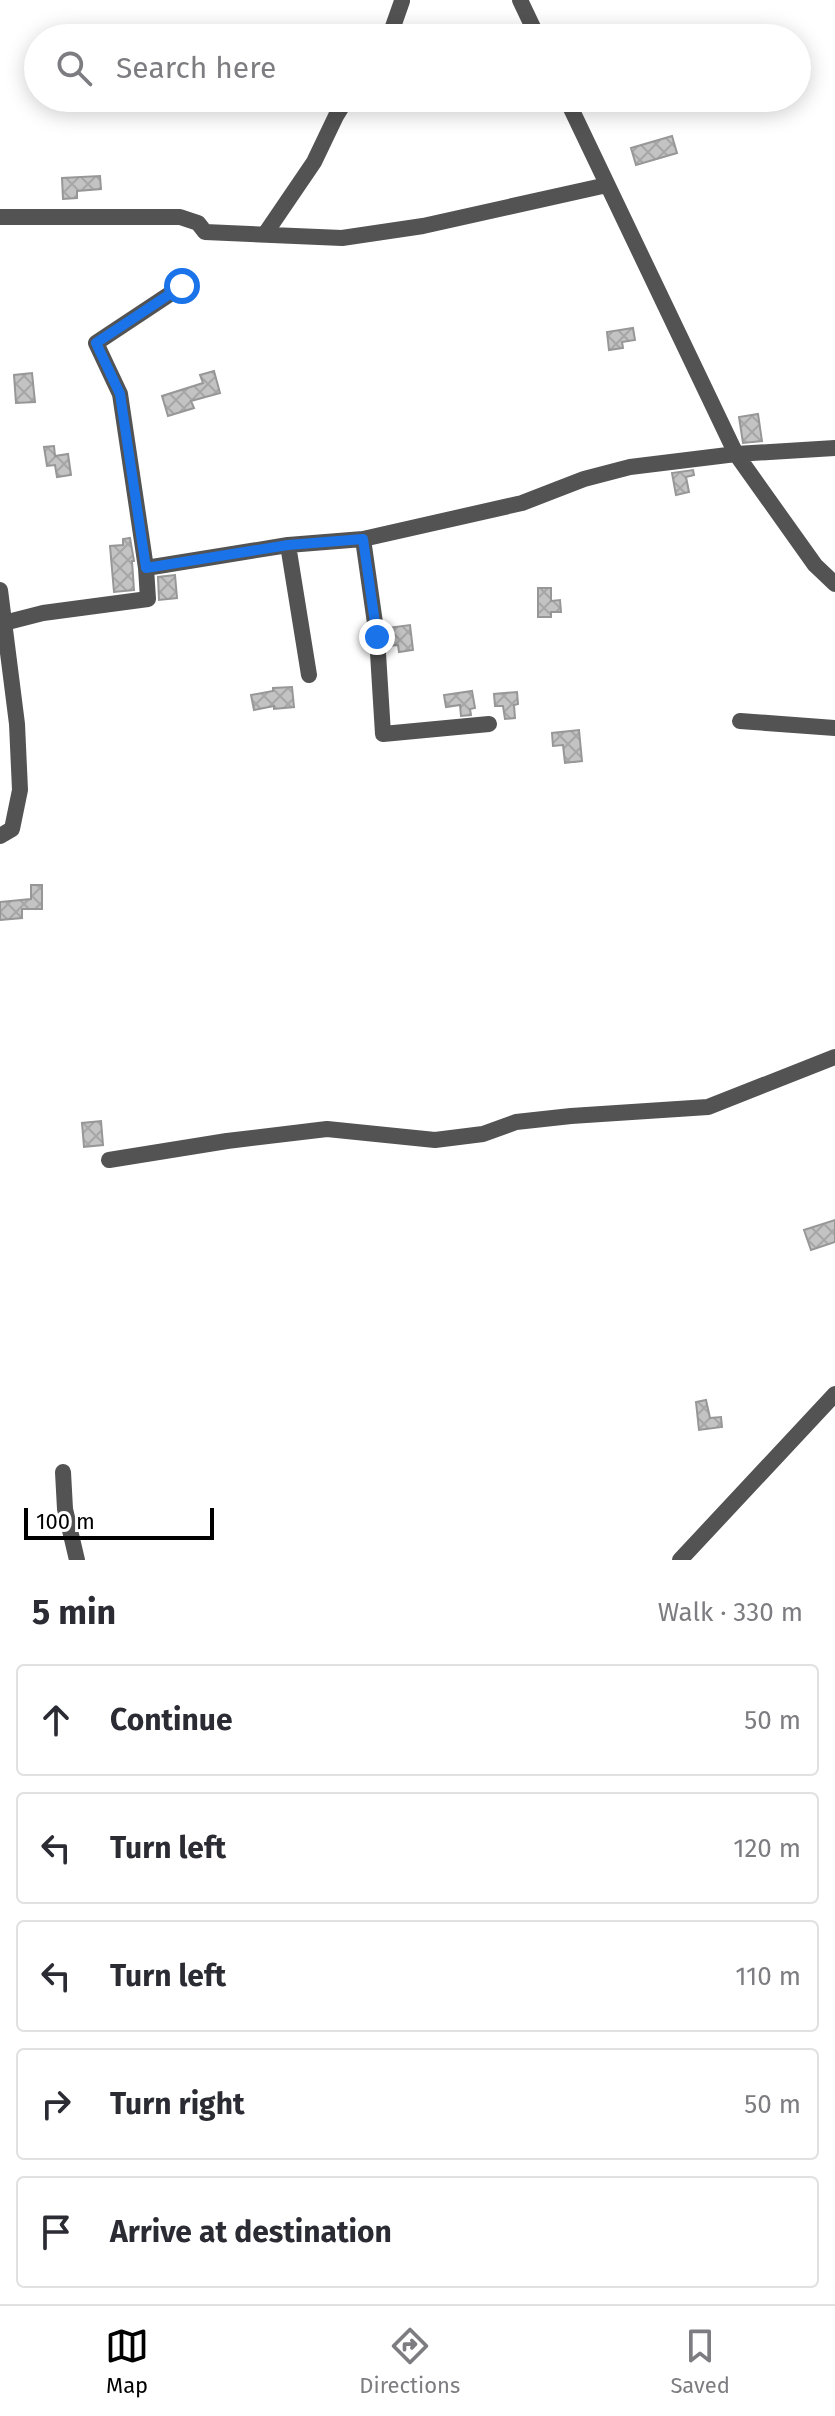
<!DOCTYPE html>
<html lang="en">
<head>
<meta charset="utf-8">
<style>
  :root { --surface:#fff; --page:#f2f2f3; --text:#2b2b33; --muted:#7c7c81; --line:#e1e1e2; --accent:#000 }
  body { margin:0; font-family:"Fira Sans",sans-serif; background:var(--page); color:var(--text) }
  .scale { position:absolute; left:24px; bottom:20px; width:190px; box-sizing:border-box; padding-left:8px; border:4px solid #000; border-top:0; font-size:22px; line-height:28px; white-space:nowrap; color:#000; -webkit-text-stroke:6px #fff; paint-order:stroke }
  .stop { position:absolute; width:24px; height:24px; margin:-18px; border:6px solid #1a73e8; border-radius:50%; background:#fff }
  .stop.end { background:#1a73e8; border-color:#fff; box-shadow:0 2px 8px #0008 }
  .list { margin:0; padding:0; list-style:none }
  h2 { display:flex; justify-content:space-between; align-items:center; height:104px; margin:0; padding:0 32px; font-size:34px }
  h2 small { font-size:26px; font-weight:400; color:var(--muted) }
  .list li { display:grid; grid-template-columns:52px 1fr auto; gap:24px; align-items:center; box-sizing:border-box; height:112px; margin:0 16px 16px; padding:0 16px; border:2px solid var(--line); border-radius:8px }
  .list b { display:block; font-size:30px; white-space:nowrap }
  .list em { font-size:26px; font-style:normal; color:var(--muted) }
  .icon { flex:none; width:44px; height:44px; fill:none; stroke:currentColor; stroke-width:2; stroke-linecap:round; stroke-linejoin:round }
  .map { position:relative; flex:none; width:835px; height:1560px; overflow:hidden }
  .search { position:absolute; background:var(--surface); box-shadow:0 4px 20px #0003; left:24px; right:24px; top:24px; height:88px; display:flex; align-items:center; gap:20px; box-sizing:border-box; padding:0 28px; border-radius:44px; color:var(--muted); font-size:30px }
  .sheet { height:744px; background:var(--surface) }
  nav { display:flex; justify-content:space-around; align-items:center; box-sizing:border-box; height:112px; border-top:2px solid var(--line); background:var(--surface); font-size:22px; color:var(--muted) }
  nav a { display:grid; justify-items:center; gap:4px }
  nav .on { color:var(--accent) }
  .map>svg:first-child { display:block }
</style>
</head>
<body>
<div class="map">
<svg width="835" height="1560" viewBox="0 0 835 1560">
  <defs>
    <pattern id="building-cross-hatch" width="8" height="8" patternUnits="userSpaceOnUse" patternTransform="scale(2)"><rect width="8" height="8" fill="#c3c3c3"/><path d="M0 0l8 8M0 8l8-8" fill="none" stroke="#a6a6a6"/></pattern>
  </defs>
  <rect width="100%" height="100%" fill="#fff"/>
  <path fill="url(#building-cross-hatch)" stroke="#979797" stroke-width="2" d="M672 136 677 153 636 165 631 148Z
    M100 176 101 189 77 191V198L63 199 62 178Z
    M633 328 635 340 622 342 623 348 609 350 607 332Z
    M214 371 220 393 191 401 194 408 168 416 162 396 203 383 200 375Z
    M32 373 35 402 16 403 14 375Z
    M758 414 762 441 743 443 739 417Z
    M54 446 55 456 68 454 71 475 57 477 55 465 47 466 44 447Z
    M693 470 694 475 686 477 689 492 676 495 672 473Z
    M130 538 134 561H132L134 590 114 592 110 546 123 545V539Z
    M175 575 177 598 159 600 158 577Z
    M538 588H551V601L560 600 561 612H551V617H538Z
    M410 625 413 650 399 652 398 645 389 646 387 628Z
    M292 687 294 707 274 709V706L254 710 251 695 273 691V688Z
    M472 691 475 708 470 709 471 715 461 716 460 705 446 707 444 695Z
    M517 692 518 704 514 705 515 718 505 719 503 706H495L494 694Z
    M579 730 582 761 565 763 563 745 553 746 552 733Z
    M31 885H42V909H22V918L0 920V902L31 899Z
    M101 1121 103 1145 84 1147 82 1123Z
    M835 1220V1242L811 1250 804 1230Z
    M706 1400 710 1418 721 1417 722 1427 699 1430 696 1402Z"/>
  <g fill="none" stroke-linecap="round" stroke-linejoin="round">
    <path stroke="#535353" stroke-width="16" d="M520 0 538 38
      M389 38 402 1
      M566 98 736 454 815 565 835 584
      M0 217H180L198 223 205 232 342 238 423 226 607 185
      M265 234 314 162 336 116 347 98
      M363 539 377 637 383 734 489 724
      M288 545 309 675
      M146 568 120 394 96 343 182 286
      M0 590 17 724 20 790 12 829 0 836
      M0 624 43 613 148 599 146 568 288 545 363 539 522 503 584 479 630 467 736 454 835 448
      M740 721 835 728
      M109 1160 227 1141 327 1129 435 1140 483 1134 516 1122 571 1116 708 1107 835 1057
      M63 1472 65 1509 77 1560
      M680 1560 835 1394"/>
  </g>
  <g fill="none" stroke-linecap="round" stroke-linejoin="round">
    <path stroke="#1a73e8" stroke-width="10" d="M182 286 96 343 120 394 146 568 288 545 363 539 377 637"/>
  </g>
</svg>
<div class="scale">100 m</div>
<div class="stop" style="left:182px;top:286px"></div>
<div class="stop end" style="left:377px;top:637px"></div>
<div class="search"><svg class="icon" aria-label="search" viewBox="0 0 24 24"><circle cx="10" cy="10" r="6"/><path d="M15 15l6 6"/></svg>Search here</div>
</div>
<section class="sheet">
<h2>5 min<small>Walk · 330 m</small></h2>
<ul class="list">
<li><svg class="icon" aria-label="ahead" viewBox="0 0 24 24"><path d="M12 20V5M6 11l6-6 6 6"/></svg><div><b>Continue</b></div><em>50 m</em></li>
<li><svg class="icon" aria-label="left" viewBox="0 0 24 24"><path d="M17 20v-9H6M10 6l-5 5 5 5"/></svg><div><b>Turn left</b></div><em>120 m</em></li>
<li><svg class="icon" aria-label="left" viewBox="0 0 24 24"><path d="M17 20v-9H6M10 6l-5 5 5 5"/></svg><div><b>Turn left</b></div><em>110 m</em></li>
<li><svg class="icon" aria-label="right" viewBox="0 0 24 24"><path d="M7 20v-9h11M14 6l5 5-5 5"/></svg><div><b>Turn right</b></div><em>50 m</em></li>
<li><svg class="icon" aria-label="arrive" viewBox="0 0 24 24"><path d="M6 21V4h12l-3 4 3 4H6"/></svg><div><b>Arrive at destination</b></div></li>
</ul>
</section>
<nav>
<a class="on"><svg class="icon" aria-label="map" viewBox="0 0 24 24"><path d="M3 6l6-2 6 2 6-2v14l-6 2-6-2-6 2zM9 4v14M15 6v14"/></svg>Map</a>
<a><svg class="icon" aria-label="directions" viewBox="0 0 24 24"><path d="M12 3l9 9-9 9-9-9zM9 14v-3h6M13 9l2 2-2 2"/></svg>Directions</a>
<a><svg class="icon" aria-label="saved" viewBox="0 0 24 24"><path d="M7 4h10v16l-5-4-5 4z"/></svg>Saved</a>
</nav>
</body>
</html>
